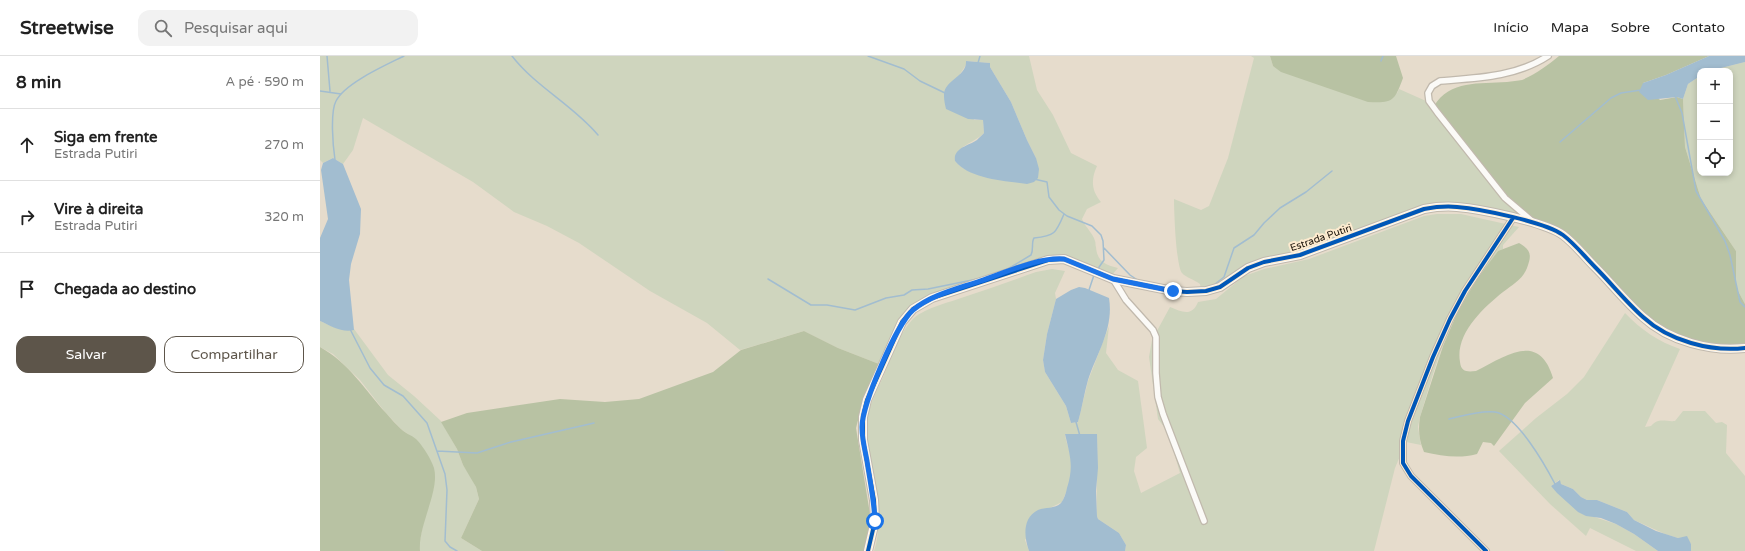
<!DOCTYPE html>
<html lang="pt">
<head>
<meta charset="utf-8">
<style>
  :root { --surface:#fff; --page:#f2f2f2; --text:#222; --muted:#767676; --line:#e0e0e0; --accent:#5d554a }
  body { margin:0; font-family:"Varela Round",sans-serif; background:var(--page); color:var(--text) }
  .controls { position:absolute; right:12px; top:12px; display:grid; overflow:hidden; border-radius:8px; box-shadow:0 2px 6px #0003 }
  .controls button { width:36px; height:36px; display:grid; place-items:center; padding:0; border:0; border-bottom:1px solid var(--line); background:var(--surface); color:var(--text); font:20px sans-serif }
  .stop { position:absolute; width:12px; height:12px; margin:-9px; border:3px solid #1a73e8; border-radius:50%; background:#fff }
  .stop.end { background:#1a73e8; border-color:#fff; box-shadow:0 1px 4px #0008 }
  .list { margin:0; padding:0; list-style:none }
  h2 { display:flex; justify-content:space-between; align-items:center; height:52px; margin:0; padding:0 16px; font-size:17px }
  h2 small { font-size:13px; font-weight:400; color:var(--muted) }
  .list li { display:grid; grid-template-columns:26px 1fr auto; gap:12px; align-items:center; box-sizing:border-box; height:72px; padding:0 16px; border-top:1px solid var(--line) }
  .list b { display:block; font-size:15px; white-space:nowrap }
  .list p { margin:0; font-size:13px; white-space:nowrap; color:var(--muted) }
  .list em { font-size:13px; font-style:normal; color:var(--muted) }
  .actions { display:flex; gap:8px; padding:12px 16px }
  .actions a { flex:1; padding:9px 0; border:1px solid var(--accent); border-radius:12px; text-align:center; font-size:14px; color:var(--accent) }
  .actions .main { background:var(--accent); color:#fff }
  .icon { flex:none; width:22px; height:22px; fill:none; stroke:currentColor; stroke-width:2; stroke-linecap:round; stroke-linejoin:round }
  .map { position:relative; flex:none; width:1425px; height:495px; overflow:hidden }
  header { display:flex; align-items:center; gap:24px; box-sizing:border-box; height:56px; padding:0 20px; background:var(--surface); border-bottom:1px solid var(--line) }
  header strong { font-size:19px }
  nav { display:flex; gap:22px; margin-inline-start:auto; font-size:14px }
  .search { width:280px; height:36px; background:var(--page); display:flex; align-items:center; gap:10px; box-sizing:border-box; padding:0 14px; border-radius:12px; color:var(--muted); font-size:15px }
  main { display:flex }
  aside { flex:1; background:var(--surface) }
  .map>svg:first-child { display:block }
</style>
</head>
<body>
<header>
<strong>Streetwise</strong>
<div class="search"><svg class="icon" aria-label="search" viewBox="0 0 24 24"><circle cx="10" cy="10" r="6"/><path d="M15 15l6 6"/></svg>Pesquisar aqui</div>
<nav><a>Início</a><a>Mapa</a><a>Sobre</a><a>Contato</a></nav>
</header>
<main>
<aside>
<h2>8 min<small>A pé · 590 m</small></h2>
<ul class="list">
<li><svg class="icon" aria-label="ahead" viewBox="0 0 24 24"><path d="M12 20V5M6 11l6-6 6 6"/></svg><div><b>Siga em frente</b><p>Estrada Putiri</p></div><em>270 m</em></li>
<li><svg class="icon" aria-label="right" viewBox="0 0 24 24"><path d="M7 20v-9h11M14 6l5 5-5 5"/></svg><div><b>Vire à direita</b><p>Estrada Putiri</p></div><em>320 m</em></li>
<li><svg class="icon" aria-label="arrive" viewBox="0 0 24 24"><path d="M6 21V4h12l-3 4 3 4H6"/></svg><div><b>Chegada ao destino</b></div></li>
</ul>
<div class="actions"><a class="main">Salvar</a><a>Compartilhar</a></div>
</aside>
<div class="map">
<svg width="1425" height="495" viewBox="0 0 1425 495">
  <rect width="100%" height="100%" fill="#e6dccc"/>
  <path fill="#cfd5be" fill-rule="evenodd" d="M0 0H709L717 34 733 59 751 97 777 110C771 123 771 134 781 146L767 153 762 163C765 171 773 177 775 185 776 187 775 189 776 191 777 205 785 209 798 212L791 220 754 209 731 204 591 253 559 308 518 292 484 275 420 294 387 267 330 235 259 187 227 170 194 156 153 126 43 62 33 94 23 108 13 102 3 107 0 104ZM646 5 670 7V11L691 46 707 84 716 102 675 123C661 119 645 117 635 105 636 89 653 88 664 77L663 64H654L640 18 646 9Z
    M931 0H950L953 10 1077 37 1079 33 1115 49 1120 64 1200 160 1129 149 986 195 942 205 899 230 881 234 880 228C875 224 865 221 862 217 856 210 854 154 854 143L881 154 889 150 908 102 934 2Z
    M1425 6V248L1418 235 1416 227V195L1381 143 1365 91 1363 43 1368 28 1380 20V117H1410V15H1389Z
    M1117 158H1141L1199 171 1183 189V193L1178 195C1164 215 1150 233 1139 254 1121 287 1111 325 1100 361L1098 371 1101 389 1086 386 1075 412 1054 495H805L806 489 799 477 778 463 777 460C776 433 778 406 777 379L745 378C746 388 752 399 752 409 752 422 747 435 742 446L730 452 705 484 709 495H554C566 459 550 421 546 384 543 361 554 341 563 321 571 303 578 279 592 264 602 253 627 247 641 242 666 234 691 225 716 216L732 213 745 215 735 237 736 243 727 278 723 304 725 316 746 350 751 367 758 366 768 325 789 270 786 297 798 314 818 325 827 392 816 401 814 415 821 437 860 417 848 376 838 363 829 301 832 284 850 251C862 256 872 261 878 246L896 243 924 220 930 218 944 213 989 203 1104 160Z
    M1305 257C1320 273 1339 286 1360 293L1325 371 1331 370C1339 361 1345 366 1355 365L1363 355H1385L1396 367 1402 366 1407 369 1406 397 1425 420V495H1371V488L1365 481 1358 482 1345 478 1314 464 1307 456 1277 444H1267L1261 441 1253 433 1241 428 1239 424 1231 430 1271 460 1296 468 1314 478 1338 495H1316L1270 472 1266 480 1230 448 1179 395 1216 362 1247 338 1264 321Z
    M0 265 16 272 34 273 68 319 94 340 121 365 137 393 143 409 151 421 156 431 159 443 141 482 162 495H100L99 488 104 465 114 431 98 385 82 374 65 356 40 324 13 298 0 291Z"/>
  <path fill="#b8c2a3" d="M950 0H1076L1083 22C1074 46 1073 47 1048 46L961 16 953 10Z
    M1239 0H1389L1346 19 1323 27 1340 44 1357 41 1363 43 1365 91 1381 143 1416 195V227L1418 235 1425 248V292L1386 290 1336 272 1251 184 1200 160 1120 64 1114 50C1130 24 1159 28 1187 26 1192 25 1198 25 1202 24 1216 18 1228 9 1239 0Z
    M1199 187C1211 194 1212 199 1207 212 1202 224 1192 229 1183 236 1163 252 1135 278 1140 306 1141 316 1147 316 1156 315 1186 300 1219 275 1233 322L1205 347 1174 390 1171 387 1163 386 1157 398C1139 403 1122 400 1104 396 1099 384 1098 374 1100 361L1123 290 1138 255 1157 223 1178 195Z
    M484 275 518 292 559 308 543 345 536 372 550 458V475L545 495H162L141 482 159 443 156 431 143 409 137 393 121 366 147 357 240 343 285 346 319 343 393 316 421 294Z
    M0 291C29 307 45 334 66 357 71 363 76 368 81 373 86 378 94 380 98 385 104 392 111 403 114 412 120 435 98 469 100 495H0Z"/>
  <path fill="#a2bdd0" d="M1389 0H1425V6L1389 15H1380V20L1368 28 1363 43 1357 41 1328 44 1319 36 1323 27 1346 19Z
    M646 5 670 7V11L691 46 707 84 716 102 719 113 718 122 714 126 707 128C686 125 649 123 635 105 633 92 648 90 657 84 659 82 662 79 664 77L663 64 648 63 626 53C625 49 624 44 624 40 623 24 647 21 646 5Z
    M13 102 23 108 41 153 40 178 31 208 29 224 34 274C22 277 11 270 0 265V182L8 163 1 114 3 107Z
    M759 231 765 232 789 242C794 272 777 297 768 324 764 338 762 352 758 366L751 367 746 350 725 316 723 304 727 278 736 243 751 234Z
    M745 378H777L778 412 776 435 777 460 778 463 799 477 806 489 805 495H709C704 481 702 462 718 454 725 451 735 453 741 447 744 443 746 437 747 432 754 410 750 400 745 378Z
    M1240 424 1241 428 1253 433 1261 441 1267 444H1277L1307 456 1314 464 1336 475 1358 482 1367 480 1371 488V495H1338L1314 478 1296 468 1281 462 1266 460 1258 456 1237 437 1231 430Z"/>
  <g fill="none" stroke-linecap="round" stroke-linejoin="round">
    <path stroke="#a2bdd0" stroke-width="1.5" d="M7 0 10 35
      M192 0C216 31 253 49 278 79
      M548 0 584 13 600 25 625 37
      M1061 5 1063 0
      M658 7 660 0
      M0 35 21 38
      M1355 40 1362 57 1376 135 1405 185 1410 199 1420 246 1425 251
      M1240 86 1291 42 1301 37 1321 34
      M15 104C13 91 10 56 16 45 25 27 66 9 84 0
      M714 123 727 126 729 141 739 154 747 160 772 170 781 179 783 185 784 204 777 214
      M784 192 810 219 819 225
      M686 214 711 199C714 193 711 187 714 182 735 180 736 177 744 158
      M448 223 491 249H507L535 254 566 242 584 239 592 234 608 233 662 222
      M895 228 904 221 914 192 934 179 944 167 960 152 986 136 1012 115
      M769 234 774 219
      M30 273 50 312 64 329 83 340 107 367 125 418 127 434 125 485 130 491 137 495
      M1129 363C1143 360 1160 354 1175 356 1197 359 1225 409 1235 428
      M756 366 760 380
      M117 395 157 397 191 386 274 367
      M351 495H404"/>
    <g stroke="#c1b9ad" stroke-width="8">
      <path id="street" d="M1212 165 1185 142 1117 56 1109 45 1108 37 1112 30 1120 25C1157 22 1196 21 1228 0
        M793 223 806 244 833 274 836 281V317L838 341 843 358 884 465
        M1166 495 1091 420 1083 407V385L1088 365 1113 301 1130 263 1145 235 1193 162"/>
    </g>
    <g stroke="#c1b9ad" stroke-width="10">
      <path id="secondary" d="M548 495 555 465 554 444 543 384V361L547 344 582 266 593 253 612 242 728 204 744 203 793 223 853 235 867 236 886 235 900 231 928 212 944 206 980 199 1104 153C1115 151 1126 150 1137 151 1161 153 1225 166 1243 179 1255 188 1264 200 1275 211 1291 227 1306 246 1323 261 1349 285 1391 296 1425 292"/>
    </g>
    <use href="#street" stroke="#fbfaf7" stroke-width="5.5"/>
    <use href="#secondary" stroke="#fbfaf7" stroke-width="8"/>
    <g stroke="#feebcf" stroke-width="6">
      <path id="cycleway" d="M548 495 555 465 554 444 543 384V361L547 344 582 266 593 253 612 242 728 204 744 203 793 223 853 235 867 236 886 235 900 231 928 212 944 206 980 199 1104 153C1115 151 1126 150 1137 151 1161 153 1225 166 1243 179 1255 188 1264 200 1275 211 1291 227 1306 246 1323 261 1349 285 1391 296 1425 292
        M1166 495 1091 420 1083 407V385L1088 365 1113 301 1130 263 1145 235 1193 162"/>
    </g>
    <use href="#cycleway" stroke="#0057b8" stroke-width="4"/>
  </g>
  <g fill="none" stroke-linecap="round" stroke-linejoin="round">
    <path stroke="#1a73e8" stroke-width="5" d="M555 465C554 444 550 425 547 405 545 394 542 383 542 372 541 350 577 267 593 254 611 239 637 233 660 225 684 217 718 201 744 203L793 223 853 235"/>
  </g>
  <g text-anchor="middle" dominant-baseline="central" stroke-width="4" stroke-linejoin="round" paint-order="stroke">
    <g font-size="10" fill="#130c04" stroke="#feebcf">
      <text transform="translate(1001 182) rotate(-19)">Estrada Putiri</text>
    </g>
  </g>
</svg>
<div class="controls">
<button>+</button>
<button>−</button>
<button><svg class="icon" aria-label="locate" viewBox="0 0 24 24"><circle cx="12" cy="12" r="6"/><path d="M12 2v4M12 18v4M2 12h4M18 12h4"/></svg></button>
</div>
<div class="stop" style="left:555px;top:465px"></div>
<div class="stop end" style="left:853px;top:235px"></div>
</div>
</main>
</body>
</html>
